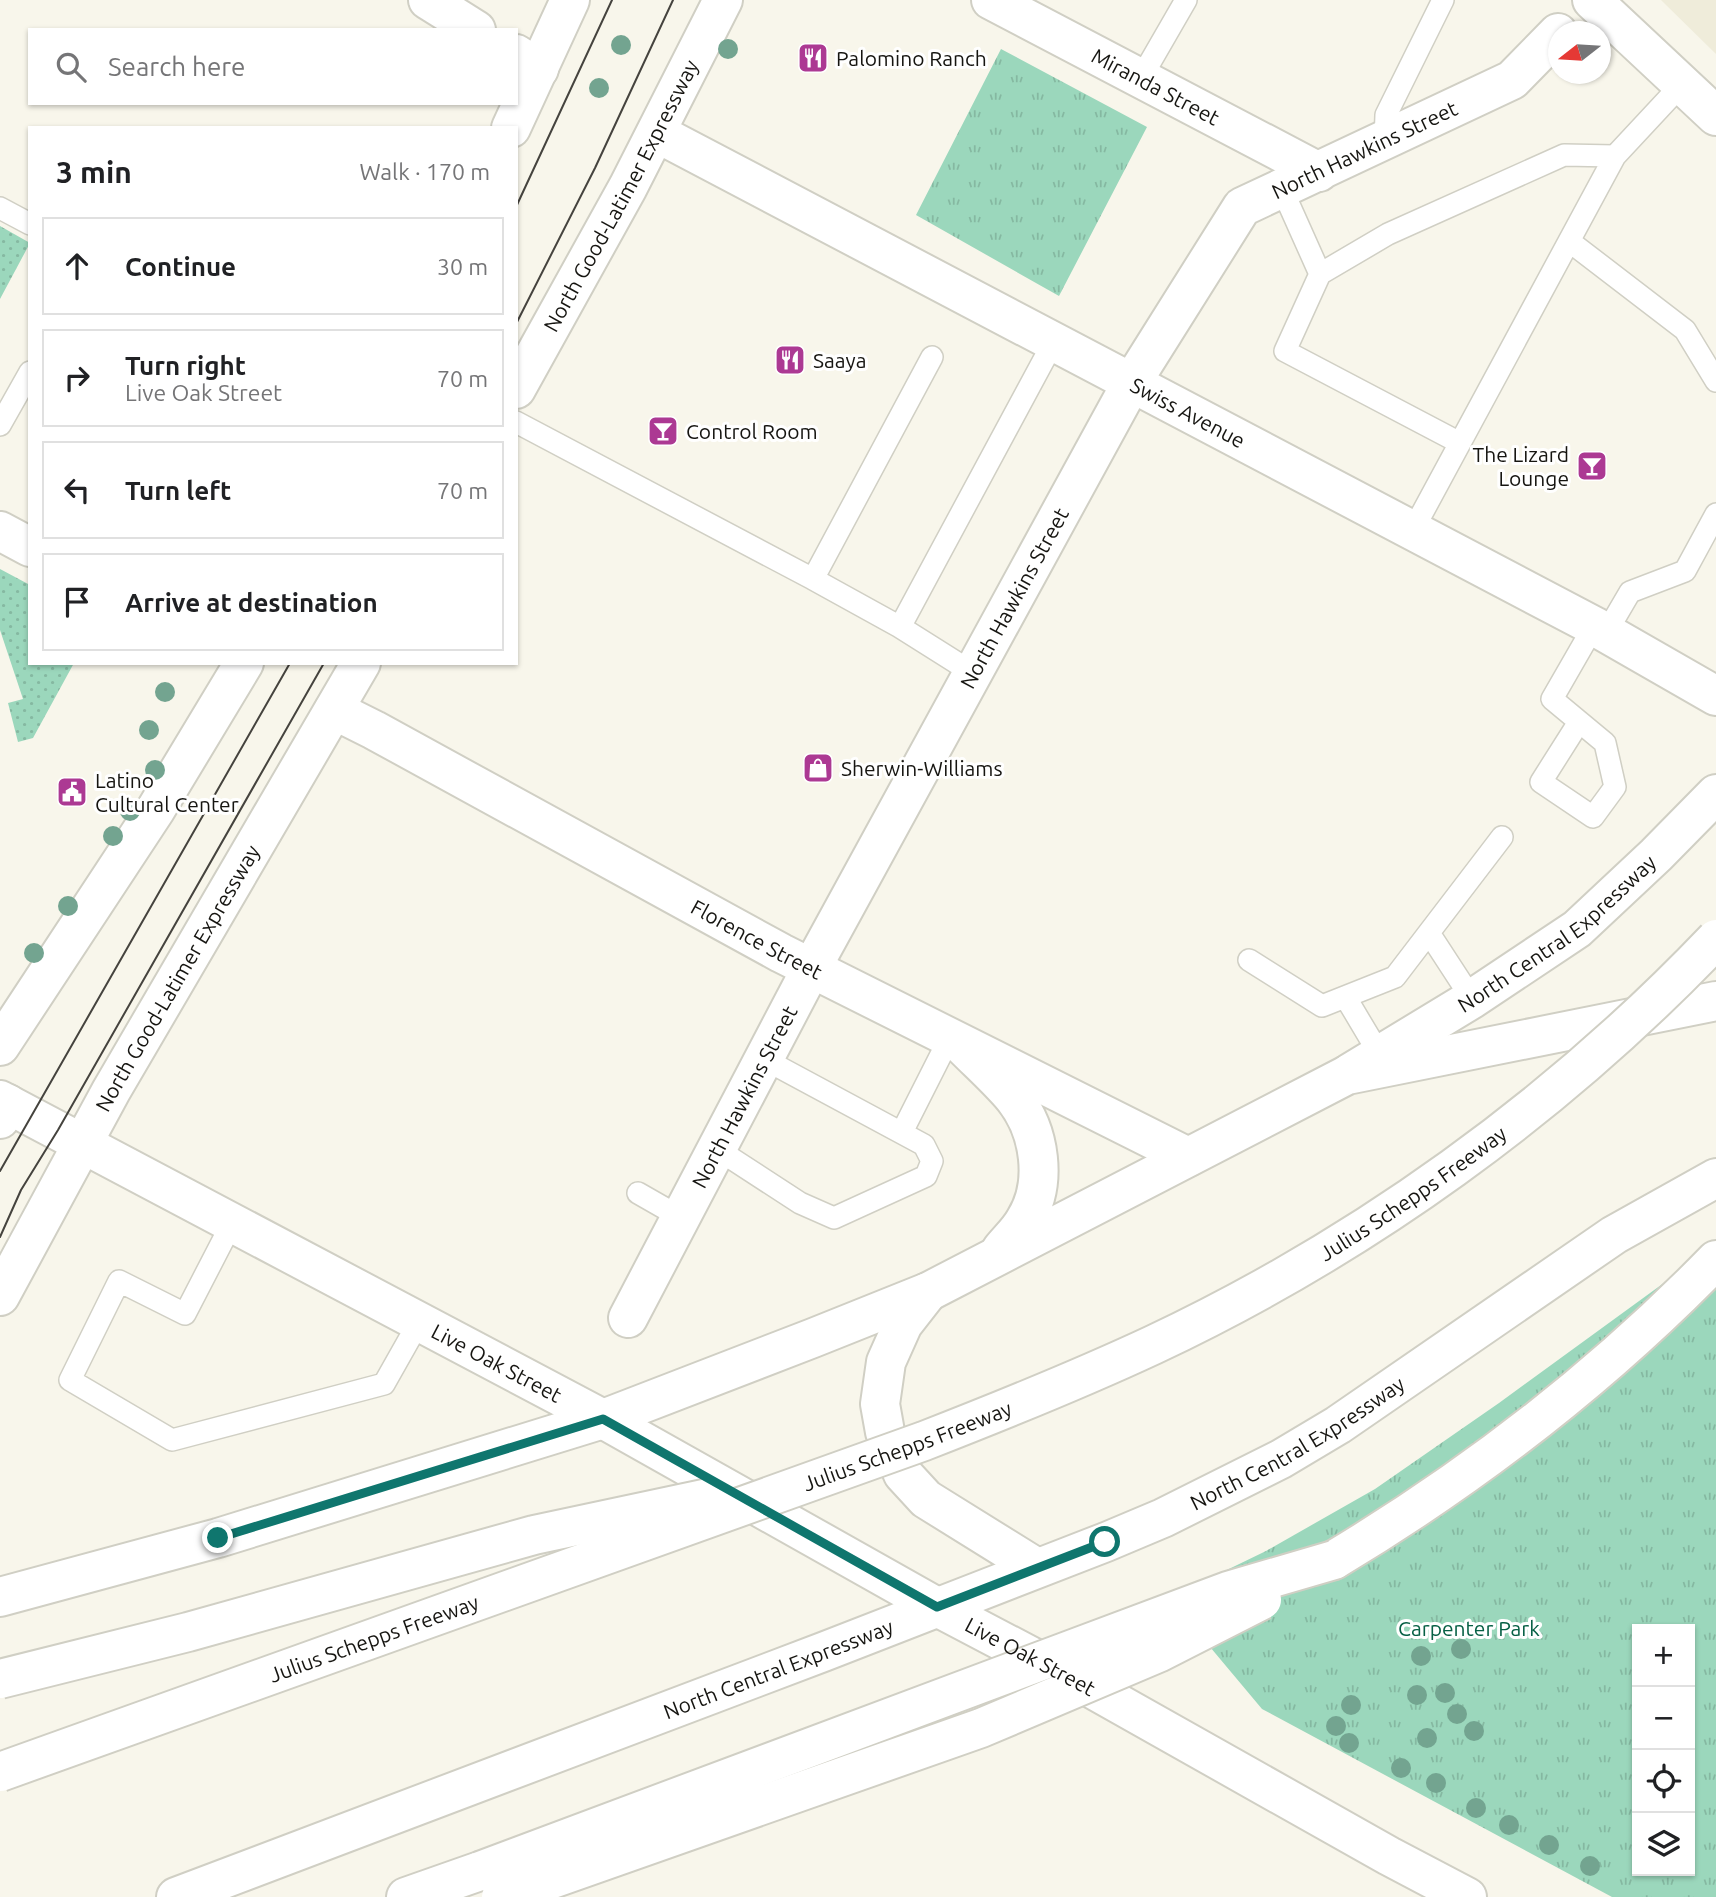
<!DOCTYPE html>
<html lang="en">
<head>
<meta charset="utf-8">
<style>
  :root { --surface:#fff; --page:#f6f6f6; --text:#202124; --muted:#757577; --line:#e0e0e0 }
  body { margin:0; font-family:Ubuntu,sans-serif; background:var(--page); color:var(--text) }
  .controls { position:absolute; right:21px; bottom:21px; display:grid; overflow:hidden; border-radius:0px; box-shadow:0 2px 5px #0004 }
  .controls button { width:63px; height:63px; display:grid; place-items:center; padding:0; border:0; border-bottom:2px solid var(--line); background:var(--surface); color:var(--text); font:35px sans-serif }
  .compass { position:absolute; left:1548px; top:21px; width:63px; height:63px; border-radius:50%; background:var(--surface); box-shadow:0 2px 5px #0004; rotate:253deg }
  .stop { position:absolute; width:21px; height:21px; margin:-16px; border:5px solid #0f766e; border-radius:50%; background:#fff }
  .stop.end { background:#0f766e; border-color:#fff; box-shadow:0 2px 7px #0008 }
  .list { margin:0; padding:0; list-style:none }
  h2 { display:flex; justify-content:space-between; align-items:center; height:91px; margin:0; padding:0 28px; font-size:30px }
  h2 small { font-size:23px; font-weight:400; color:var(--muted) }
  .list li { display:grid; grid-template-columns:46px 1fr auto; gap:21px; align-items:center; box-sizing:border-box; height:98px; margin:0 14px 14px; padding:0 14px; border:2px solid var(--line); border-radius:0px }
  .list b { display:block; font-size:26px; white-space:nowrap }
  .list p { margin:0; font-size:23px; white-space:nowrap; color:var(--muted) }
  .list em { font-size:23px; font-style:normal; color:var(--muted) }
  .icon { flex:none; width:38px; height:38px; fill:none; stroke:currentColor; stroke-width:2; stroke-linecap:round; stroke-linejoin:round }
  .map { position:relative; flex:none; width:1716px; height:1897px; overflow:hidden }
  .search { position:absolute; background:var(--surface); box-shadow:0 2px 5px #0004; left:28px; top:28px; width:490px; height:77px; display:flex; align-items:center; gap:18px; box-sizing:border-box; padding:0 24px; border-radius:0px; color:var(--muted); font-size:26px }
  .panel { position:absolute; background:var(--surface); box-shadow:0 2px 5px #0004; left:28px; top:126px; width:490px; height:539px; border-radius:0px }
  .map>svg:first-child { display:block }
</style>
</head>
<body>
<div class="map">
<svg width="1716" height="1897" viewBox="0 0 1716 1897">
  <defs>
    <pattern id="grass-dots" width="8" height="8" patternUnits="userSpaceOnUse" patternTransform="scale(1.75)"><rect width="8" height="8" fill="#9bd7bc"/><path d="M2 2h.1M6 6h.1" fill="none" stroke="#85b8a1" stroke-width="1.8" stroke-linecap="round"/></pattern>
    <pattern id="park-tufts" width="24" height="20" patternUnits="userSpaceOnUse" patternTransform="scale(1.75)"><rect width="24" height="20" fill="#9bd7bc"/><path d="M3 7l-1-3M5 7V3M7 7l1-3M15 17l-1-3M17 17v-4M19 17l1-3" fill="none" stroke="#85b8a1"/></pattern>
  </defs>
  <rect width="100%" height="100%" fill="#f8f6eb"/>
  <path fill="#efecda" d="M1661 0H1716V54Z"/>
  <path fill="url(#grass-dots)" d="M0 226 30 243 0 299Z
    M0 569 30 585V663H74L33 738 18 742 8 703 23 699 0 630Z"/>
  <path fill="url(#park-tufts)" fill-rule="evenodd" d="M1001 49 1147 127 1059 296 916 215Z
    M1716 1245V1897H1612L1262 1709 1169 1598 1266 1551 1375 1489 1499 1403ZM1637 1629H1690V1871H1637Z"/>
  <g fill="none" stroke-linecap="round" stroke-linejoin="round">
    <g stroke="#d0cfc4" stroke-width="24">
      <path id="service" d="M1141 78 1186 0
        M1385 142 1386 115 1443 0
        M1282 189 1320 274
        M0 208 30 224
        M1569 241 1685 330 1716 381
        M932 357 813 579 900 627 1054 341
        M516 422 813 579
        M0 425 30 372
        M1460 443 1285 351 1320 274 1388 234 1564 155 1615 156
        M1413 530 1615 156 1683 83
        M900 627 973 673
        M1606 633 1630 592 1685 571 1716 514
        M1579 722 1541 782 1593 817 1615 787 1605 743 1552 699 1594 626
        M1429 933 1472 999
        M1249 960 1322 1006 1395 977 1502 837
        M1346 998 1380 1055
        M902 1132 949 1039
        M717 1149 800 1203 834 1218 926 1176 932 1161 924 1145 764 1059
        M638 1193 680 1217
        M232 1223 185 1314 119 1281 70 1380 172 1440 384 1384 419 1322"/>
    </g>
    <g stroke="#d0cfc4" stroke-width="42">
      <g id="minor">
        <path d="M428 0 476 30"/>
        <path id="s1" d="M991 0 1319 172"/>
        <path d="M516 54 539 69"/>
        <path id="s2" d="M657 133 1594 626 1716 696"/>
        <path d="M0 531 30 547"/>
        <path id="s3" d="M334 710 374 730 781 953 1188 1157"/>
        <path id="s4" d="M628 1318 811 969 1132 382 1242 207 1512 80 1558 33"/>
      </g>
    </g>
    <g stroke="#d0cfc4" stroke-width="42">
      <g id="tertiary">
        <path d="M1592 0 1716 116"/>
        <path id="s5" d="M0 1100 603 1419 937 1607 1089 1687 1389 1856 1467 1897"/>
      </g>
    </g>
    <g stroke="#d0cfc4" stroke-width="42">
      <g id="secondary">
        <path d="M511 128 570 0"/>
        <path id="s6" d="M516 389 628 187 723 0"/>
        <path d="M0 1046 156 809 244 663"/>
        <path id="s7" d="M1350 1073 1472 999 1577 929 1656 855 1716 794"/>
        <path d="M0 1119 8 1104"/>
        <path id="s8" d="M0 1296 111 1091 361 663"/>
      </g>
    </g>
    <g stroke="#d0cfc4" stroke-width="42">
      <g id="primary">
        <path d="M964 1047C981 1064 999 1080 1014 1098 1040 1131 1048 1183 1025 1220 1019 1231 1009 1240 1001 1250"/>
        <path d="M928 1292 903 1324 886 1362 880 1404 885 1432 903 1474 926 1499 1037 1568"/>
        <path d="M0 1597 218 1538 603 1419 813 1338 928 1292 1347 1075 1716 1001"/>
        <path id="s9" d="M176 1897 823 1652 1106 1542 1163 1518 1281 1459 1338 1425 1614 1235 1716 1178"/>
      </g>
    </g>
    <g stroke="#d0cfc4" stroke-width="42">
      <path id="motorway" d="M1334 1560C1474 1476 1602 1377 1716 1260
        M406 1897 480 1871"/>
    </g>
    <use href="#service" stroke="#fff" stroke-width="21"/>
    <use href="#minor" stroke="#fff" stroke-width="38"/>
    <use href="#tertiary" stroke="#fff" stroke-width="38"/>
    <use href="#secondary" stroke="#fff" stroke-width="38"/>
    <use href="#primary" stroke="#fff" stroke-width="38"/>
    <use href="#motorway" stroke="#fff" stroke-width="38"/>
    <path stroke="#45433e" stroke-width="2" d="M516 207 612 0
      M516 324 595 168 673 0
      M0 1171 290 663
      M0 1237 21 1190 58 1130 324 663"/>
    <g stroke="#d0cfc4" stroke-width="42" stroke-linecap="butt">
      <g id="motorway-bridge">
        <path d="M0 1679 188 1632 534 1535 708 1498"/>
        <path id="s10" d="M0 1772 924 1441C1001 1411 1078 1380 1153 1345 1363 1246 1556 1107 1716 939"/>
        <path d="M480 1871 1228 1591 1334 1560"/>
        <path d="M501 1897 981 1728 1158 1653 1262 1600"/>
      </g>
    </g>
    <use href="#motorway-bridge" stroke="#fff" stroke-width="38"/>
  </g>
  <g fill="#73a490">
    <circle cx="621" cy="45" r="10"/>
    <circle cx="728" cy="49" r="10"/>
    <circle cx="599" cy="88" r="10"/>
    <circle cx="165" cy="692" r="10"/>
    <circle cx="149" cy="730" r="10"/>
    <circle cx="155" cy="770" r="10"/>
    <circle cx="130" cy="811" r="10"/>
    <circle cx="113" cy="836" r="10"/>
    <circle cx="68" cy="906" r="10"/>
    <circle cx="34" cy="953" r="10"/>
    <circle cx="1461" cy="1649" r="10"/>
    <circle cx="1421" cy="1656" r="10"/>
    <circle cx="1445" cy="1693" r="10"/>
    <circle cx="1417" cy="1695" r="10"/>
    <circle cx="1351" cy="1705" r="10"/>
    <circle cx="1457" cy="1714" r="10"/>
    <circle cx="1336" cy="1726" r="10"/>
    <circle cx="1474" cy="1731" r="10"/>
    <circle cx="1427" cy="1738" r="10"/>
    <circle cx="1349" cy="1743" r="10"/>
    <circle cx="1401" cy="1768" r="10"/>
    <circle cx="1436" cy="1783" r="10"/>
    <circle cx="1476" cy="1808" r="10"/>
    <circle cx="1509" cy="1825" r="10"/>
    <circle cx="1549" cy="1845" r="10"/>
    <circle cx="1590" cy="1866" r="10"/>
  </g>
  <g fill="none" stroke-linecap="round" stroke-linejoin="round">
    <path stroke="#0f766e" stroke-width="9" d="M218 1538 603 1419 937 1607 1105 1542"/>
  </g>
  <defs>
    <g id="restaurant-square" transform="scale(1.575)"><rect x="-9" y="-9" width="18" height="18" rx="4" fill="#ac3993" stroke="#fff"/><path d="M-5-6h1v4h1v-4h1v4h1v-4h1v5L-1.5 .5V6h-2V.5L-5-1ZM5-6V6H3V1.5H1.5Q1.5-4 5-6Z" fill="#fff"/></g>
    <g id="bar-square" transform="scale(1.575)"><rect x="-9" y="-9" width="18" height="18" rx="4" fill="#ac3993" stroke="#fff"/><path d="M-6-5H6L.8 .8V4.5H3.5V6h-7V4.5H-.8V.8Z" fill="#fff"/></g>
    <g id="shop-square" transform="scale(1.575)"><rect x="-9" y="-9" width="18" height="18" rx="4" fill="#ac3993" stroke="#fff"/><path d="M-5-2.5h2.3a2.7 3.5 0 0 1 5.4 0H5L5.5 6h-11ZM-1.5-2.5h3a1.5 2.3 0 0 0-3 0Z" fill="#fff"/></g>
    <g id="civic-square" transform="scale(1.575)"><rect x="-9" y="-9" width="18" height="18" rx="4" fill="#ac3993" stroke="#fff"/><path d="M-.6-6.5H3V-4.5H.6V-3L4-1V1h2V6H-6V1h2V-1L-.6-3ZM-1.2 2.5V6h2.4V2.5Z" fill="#fff"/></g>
  </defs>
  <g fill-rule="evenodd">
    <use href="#restaurant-square" x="813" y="58"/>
    <use href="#restaurant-square" x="790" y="360"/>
    <use href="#bar-square" x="663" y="431"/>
    <use href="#bar-square" x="1592" y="466"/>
    <use href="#shop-square" x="818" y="768"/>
    <use href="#civic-square" x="72" y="792"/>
  </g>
  <g text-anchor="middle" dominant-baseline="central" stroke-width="6" stroke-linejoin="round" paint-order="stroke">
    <g font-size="21" fill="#161511" stroke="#fff" text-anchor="start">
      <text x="836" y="58">Palomino Ranch</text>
      <text x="813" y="360">Saaya</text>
      <text x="686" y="431">Control Room</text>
      <text x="1569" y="454" text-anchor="end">The Lizard<tspan x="1569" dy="24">Lounge</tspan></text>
      <text x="841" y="768">Sherwin-Williams</text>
      <text x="95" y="780">Latino<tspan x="95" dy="24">Cultural Center</tspan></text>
    </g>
    <g font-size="21" fill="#161511" stroke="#fff">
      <text stroke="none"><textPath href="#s1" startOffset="186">Miranda Street</textPath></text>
      <text stroke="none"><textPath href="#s4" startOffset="1405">North Hawkins Street</textPath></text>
      <text stroke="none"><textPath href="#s6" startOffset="220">North Good-Latimer Expressway</textPath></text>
      <text stroke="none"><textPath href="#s2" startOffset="600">Swiss Avenue</textPath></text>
      <text stroke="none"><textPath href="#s4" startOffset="817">North Hawkins Street</textPath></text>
      <text stroke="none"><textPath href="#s7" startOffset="250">North Central Expressway</textPath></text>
      <text stroke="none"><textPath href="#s3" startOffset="481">Florence Street</textPath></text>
      <text stroke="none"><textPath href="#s8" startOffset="364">North Good-Latimer Expressway</textPath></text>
      <text stroke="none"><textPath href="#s4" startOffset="250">North Hawkins Street</textPath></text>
      <text stroke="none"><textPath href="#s10" startOffset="1531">Julius Schepps Freeway</textPath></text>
      <text stroke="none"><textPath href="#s5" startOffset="562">Live Oak Street</textPath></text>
      <text stroke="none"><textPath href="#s9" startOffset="1211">North Central Expressway</textPath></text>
      <text stroke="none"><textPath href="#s10" startOffset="964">Julius Schepps Freeway</textPath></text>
      <text stroke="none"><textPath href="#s10" startOffset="397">Julius Schepps Freeway</textPath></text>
      <text stroke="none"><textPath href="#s5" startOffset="1171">Live Oak Street</textPath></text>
      <text stroke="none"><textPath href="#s9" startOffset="644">North Central Expressway</textPath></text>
    </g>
    <g font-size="21" fill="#076045" stroke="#fff">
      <text x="1469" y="1628">Carpenter Park</text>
    </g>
  </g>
</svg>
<div class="controls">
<button>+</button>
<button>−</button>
<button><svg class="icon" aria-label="locate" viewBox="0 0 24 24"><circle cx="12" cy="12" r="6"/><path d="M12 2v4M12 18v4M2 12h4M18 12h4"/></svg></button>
<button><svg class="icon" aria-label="layers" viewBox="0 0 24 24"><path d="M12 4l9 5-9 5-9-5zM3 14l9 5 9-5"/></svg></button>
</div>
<svg class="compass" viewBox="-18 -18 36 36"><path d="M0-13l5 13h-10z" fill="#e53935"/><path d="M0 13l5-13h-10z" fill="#757577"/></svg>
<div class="stop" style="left:1105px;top:1542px"></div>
<div class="stop end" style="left:218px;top:1538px"></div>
<div class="search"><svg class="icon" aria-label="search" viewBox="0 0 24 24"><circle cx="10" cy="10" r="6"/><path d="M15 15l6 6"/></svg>Search here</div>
<section class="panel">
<h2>3 min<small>Walk · 170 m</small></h2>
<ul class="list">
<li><svg class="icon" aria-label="ahead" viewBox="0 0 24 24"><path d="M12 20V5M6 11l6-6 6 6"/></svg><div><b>Continue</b></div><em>30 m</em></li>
<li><svg class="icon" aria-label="right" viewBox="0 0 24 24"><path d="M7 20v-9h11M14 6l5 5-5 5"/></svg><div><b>Turn right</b><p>Live Oak Street</p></div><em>70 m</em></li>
<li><svg class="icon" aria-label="left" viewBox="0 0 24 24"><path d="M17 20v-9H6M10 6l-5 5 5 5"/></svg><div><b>Turn left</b></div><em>70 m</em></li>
<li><svg class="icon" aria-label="arrive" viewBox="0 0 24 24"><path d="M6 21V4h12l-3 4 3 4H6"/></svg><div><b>Arrive at destination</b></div></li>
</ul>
</section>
</div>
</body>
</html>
